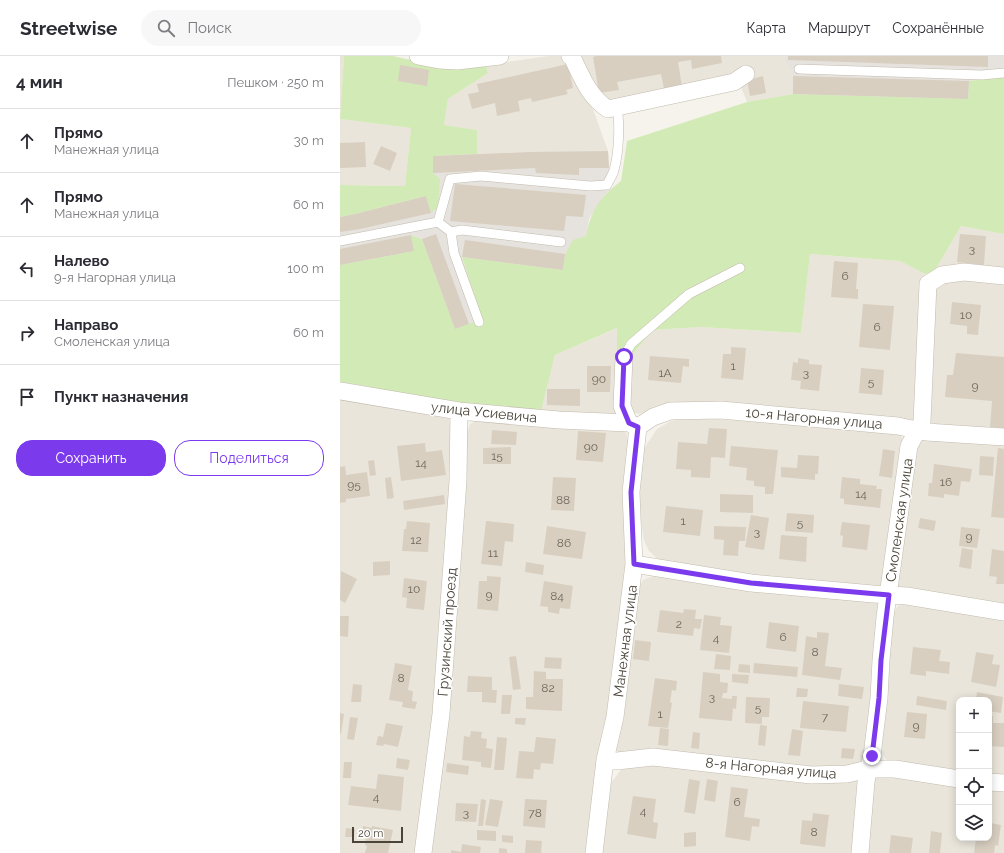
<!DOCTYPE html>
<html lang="ru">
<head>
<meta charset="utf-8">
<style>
  :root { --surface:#fff; --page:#f7f7f7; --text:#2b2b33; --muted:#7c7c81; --line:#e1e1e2; --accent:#7c3aed }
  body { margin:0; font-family:Raleway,sans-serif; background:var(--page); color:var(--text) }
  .controls { position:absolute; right:12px; bottom:12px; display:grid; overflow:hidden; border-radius:8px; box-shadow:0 2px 10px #0003 }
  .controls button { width:36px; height:36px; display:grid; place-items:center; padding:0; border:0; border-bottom:1px solid var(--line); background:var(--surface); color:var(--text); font:20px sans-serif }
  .scale { position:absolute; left:12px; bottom:10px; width:51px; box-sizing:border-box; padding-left:4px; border:2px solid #4b4439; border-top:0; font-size:11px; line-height:14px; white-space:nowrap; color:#4b4439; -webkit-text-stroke:3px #fff; paint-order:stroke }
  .stop { position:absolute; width:12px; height:12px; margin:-9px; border:3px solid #7c3aed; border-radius:50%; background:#fff }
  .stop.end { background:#7c3aed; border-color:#fff; box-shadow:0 1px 4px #0008 }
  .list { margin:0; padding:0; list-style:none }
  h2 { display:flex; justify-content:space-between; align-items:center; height:52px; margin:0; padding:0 16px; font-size:17px }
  h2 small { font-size:13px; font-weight:400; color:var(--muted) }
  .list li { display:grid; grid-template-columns:26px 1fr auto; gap:12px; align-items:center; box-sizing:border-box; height:64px; padding:0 16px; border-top:1px solid var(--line) }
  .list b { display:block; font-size:15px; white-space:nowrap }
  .list p { margin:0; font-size:13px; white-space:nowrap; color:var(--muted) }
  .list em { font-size:13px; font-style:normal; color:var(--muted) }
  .actions { display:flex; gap:8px; padding:12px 16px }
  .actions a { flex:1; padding:9px 0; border:1px solid var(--accent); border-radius:16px; text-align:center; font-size:14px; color:var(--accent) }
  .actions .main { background:var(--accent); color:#fff }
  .icon { flex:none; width:22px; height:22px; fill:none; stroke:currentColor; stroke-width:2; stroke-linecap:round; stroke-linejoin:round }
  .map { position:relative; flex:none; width:664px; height:797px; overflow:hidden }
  header { display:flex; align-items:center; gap:24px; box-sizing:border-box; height:56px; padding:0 20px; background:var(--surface); border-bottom:1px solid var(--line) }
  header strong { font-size:19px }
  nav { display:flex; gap:22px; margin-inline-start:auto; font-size:14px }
  .search { width:280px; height:36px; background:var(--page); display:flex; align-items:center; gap:10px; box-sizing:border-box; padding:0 14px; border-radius:22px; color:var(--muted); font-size:15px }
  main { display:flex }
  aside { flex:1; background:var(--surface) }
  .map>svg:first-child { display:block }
</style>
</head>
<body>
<header>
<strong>Streetwise</strong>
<div class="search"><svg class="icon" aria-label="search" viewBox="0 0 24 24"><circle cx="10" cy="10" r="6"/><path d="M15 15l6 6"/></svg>Поиск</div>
<nav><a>Карта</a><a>Маршрут</a><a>Сохранённые</a></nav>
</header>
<main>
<aside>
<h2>4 мин<small>Пешком · 250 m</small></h2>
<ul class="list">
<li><svg class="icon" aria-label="ahead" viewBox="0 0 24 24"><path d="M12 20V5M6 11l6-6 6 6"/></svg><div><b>Прямо</b><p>Манежная улица</p></div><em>30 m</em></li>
<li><svg class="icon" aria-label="ahead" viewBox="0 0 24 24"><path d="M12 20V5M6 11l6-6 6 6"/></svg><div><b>Прямо</b><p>Манежная улица</p></div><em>60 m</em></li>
<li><svg class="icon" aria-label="left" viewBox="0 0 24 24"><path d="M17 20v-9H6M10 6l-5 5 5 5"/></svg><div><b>Налево</b><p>9-я Нагорная улица</p></div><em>100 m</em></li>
<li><svg class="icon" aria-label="right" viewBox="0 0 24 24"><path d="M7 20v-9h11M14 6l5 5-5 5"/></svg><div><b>Направо</b><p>Смоленская улица</p></div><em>60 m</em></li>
<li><svg class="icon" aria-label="arrive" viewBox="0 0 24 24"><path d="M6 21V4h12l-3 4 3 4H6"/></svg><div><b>Пункт назначения</b></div></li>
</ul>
<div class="actions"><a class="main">Сохранить</a><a>Поделиться</a></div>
</aside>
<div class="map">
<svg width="664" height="797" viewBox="0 0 664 797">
  <rect width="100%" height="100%" fill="#f6f3ec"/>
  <path fill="#eae5da" d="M0 0H4L0 63 71 72 65 130 0 129Z
    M209 0H224L249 42 268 95 137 98V74L104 69 108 43 148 17 146 9Z
    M239 0H445L444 4 453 20V38L407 46 401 31 290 56 255 36Z
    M621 170 664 178V377L585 371 594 216Z
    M470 198 560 205 585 218 578 365 571 366 310 354 299 358 292 356 286 348 292 299 313 274 360 271 461 277Z
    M278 272 275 349 279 361 200 359 215 299Z
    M0 339 93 357 109 362 111 374 112 421 96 657 80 797H0Z
    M348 361 555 375 562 381 564 390 547 521 540 530 409 523 319 504 309 495 304 485 297 436 303 394 317 373 331 365Z
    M138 364 281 369 287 378 289 394 288 506 261 704 246 797H91L108 657 127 377 130 368Z
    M583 384 664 385V550L558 533 556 526 574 392Z
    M318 518 532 544 538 548 541 560 525 701 518 709 507 714 284 698 276 695 296 538 303 524Z
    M567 547 664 560V724L649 723V644H619V720L556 709 546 704 540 692 551 560 558 550Z
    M291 708 517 722 522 729 515 797H259L271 727 280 715Z
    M535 718 619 728V782H649V729L664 730V797H524Z"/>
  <path fill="#e6e2dd" d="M445 0H664V21L629 25 628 43 453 38V20L444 4Z
    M268 95 271 133 263 141 249 163 246 180 233 185 225 198 223 214 122 201 142 263 115 273 82 183 72 179 74 195 0 209V161L15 158 86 140 91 156 93 100 191 96Z"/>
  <path fill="#d2eab5" d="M4 0H53L98 10 146 9 148 17 108 43 104 69 137 74V98L93 100V117L100 123 98 151 91 157 86 140 15 158 0 161V129L65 130 71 72 0 63Z
    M664 21V178L621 170 594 216 585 218 560 205 470 198 461 277 360 271 313 274 292 299H277V272L215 299 200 359 89 344 26 330 0 326V209L74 195 71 179 82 183 115 273 142 263 122 201 223 214 225 198 233 184 246 180C251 154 260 141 281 125L287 85 407 46 453 38 628 43 629 25Z"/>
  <path fill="#d8cfc1" d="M256 0H381L382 7 352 13 351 4 338 6 342 30 324 33 321 18 277 26 279 34 259 37 253 1Z
    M448 0H648V11L448 4Z
    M228 8 233 32 226 34 228 38 192 46 191 42 178 45 180 55 157 60 155 47 132 53 128 38 139 36 137 28Z
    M60 9 89 14 87 30 58 25Z
    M423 20 426 37 410 40 407 24Z
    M453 20 629 25 628 43 453 38Z
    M25 86 26 111 0 112V87Z
    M41 90 57 97 50 115 33 108Z
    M268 95 269 112H239V119L196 117 195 112 93 117V100L191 96Z
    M115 128 246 139 243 161 226 160 224 175 110 165Z
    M86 140 91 157 20 173 0 176V161L15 158Z
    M96 178 129 268 115 273 82 183Z
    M620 178 646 180 644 209 617 206Z
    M71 179 74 195 0 209V193Z
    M125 184 225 198 223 214 122 201Z
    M494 205 518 207 516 233H518V243L491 241Z
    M612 246 641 249 638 279 627 278V270L610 268Z
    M523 248 554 250 550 294 519 291Z
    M391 291 406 292 403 324 381 322 383 298H391Z
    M616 297 664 301V372L650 371 652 345 605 341 607 319H613Z
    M310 300 349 303V311L343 310 341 327 308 324Z
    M458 302 469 304V308L482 309 479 335 460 333 461 325 451 324 453 306 458 307Z
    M247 310H271L270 336H247Z
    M521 312 544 314 542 339 519 337Z
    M207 333H240V350L207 349Z
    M369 372 387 373 385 402 371 401 370 422 351 421V414L336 413 338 386 367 388Z
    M152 374 177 376 176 389 151 388Z
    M238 375 266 377 263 406 236 404Z
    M85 387 86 396 102 394 106 419 61 425 57 390Z
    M391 390 438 394 433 438H425V431L414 430V425L406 424 407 412 389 410Z
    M171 391V408H143V392Z
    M658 392 664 393V462L651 461Z
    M543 393 555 395 552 422 539 420Z
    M458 399 479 400 478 418H475V424L441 421V411L457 412Z
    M640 400 654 401 653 420 639 419Z
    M34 404 36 419 30 420 28 405Z
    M594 408 632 413 630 426 621 425 619 440 604 438V442L588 440 589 427H592Z
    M5 410 6 419 27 416 30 440 6 443V446L0 447V411Z
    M51 421 54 442 47 443 45 422Z
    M213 421 236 422 234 455 211 454Z
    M502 421 520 423V428L537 430 536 433H542L540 452 504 448V443L500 442Z
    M380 438 413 439V457L380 456Z
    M104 439 105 448 64 454 63 445Z
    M326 450 363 454 360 480 323 476Z
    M447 457 474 459 473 477 445 475Z
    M411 459 429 462 424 494 405 491Z
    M580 462 596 465 594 475 578 472Z
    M67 465 90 467 88 496 62 495 64 473H66Z
    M146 465 174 468 173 486 165 485 162 510 141 508Z
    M502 466 530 469 527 494 502 491 503 480 500 479Z
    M207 470 246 476 242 503 203 498Z
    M374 470 406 471 405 485H399L398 500 383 499 384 484 374 483Z
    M621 471 640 473 637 492 619 490Z
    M441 479 467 481 466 506 439 503Z
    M622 492 633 494 631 513 619 511Z
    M652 493 664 495V528H656L657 521 649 520Z
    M50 505V519L33 520V506Z
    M186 506 204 509 203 519 185 516Z
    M1 515 17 523 5 547 0 544Z
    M147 520 161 521 158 555 137 553 139 525H147Z
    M64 522 87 525 84 554 66 552 67 542 62 541Z
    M204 525 233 530 230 553 220 552 219 558 208 556V551L200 550Z
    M344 553 356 554 355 563H362L360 573 354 572 353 580 317 576 320 554 343 557Z
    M364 559 381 561 380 569 392 570 389 597 360 594Z
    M0 560H9L8 581 0 580Z
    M429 566 459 570 456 596 426 592Z
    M477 576 489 577 485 610 502 612 500 624 462 619 466 580 477 582Z
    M295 584 311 586 309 605 293 603Z
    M573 591 601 594 599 605 610 606 609 618 586 615V620L570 618Z
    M636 596 654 599 652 608 660 609 656 631 631 626Z
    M376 598 391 600 390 614 374 613Z
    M176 600 181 633 173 634 169 601Z
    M205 601 222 602 221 613 204 612Z
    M55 607 72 610 68 634 73 635 72 645 77 646 75 653 62 651 63 646 49 644Z
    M414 607 458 611 457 621 413 617Z
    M399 608 410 609V617L398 616Z
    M194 615 206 616V623H223L222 655 186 653V641H193Z
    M363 616 380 618V626L388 627 387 637H383L382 642 392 643V640H397L396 653 393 652 392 665 359 662Z
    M392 618 409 619 408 628 392 626Z
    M128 620 152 621V634H157L156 647 142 646V636H127Z
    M315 622 337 625 336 635 332 634 330 646 332 647 328 672 308 670Z
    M13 628 22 629 21 646H11Z
    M499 628 524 631 522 643 498 640Z
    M457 632 468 633 467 641H456Z
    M637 636 663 641 661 657 649 655V644H636Z
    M162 639H172L170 658H161Z
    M577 640 607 645 606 654 576 649Z
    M406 641 430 642 429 661H422V668L405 667Z
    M463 645 509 650 506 676 460 672Z
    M567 656 587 658 585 683 564 681Z
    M0 657 4 658 1 678 0 677Z
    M649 659 653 660V667H664V691L649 690Z
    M10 661 18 662 14 684 7 683Z
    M175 662H186L185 669 175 668Z
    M46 667 63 670 58 691 44 688 43 690 36 689 38 680 43 681Z
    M420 669 427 670 425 690 418 689Z
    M320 672 329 673 328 690 318 689Z
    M452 673 463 675 460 700 448 699Z
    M131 675 142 676 141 682 147 683 146 692 153 693 151 712 141 711V706L122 704 124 680 130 681Z
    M353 676 360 677 359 693 351 692Z
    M157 681 167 682 164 714H154Z
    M196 681 216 683 213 708 201 707 200 714 194 713 193 723 176 722 179 695 194 696Z
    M502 692 515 693 513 703 501 702Z
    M57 702 70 704 68 714 56 712Z
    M4 706H12L11 722H3Z
    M107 707 129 710 128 719 106 716Z
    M38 718 64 721 61 755 8 749 11 730 36 733Z
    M349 723 360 725 355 758 344 756Z
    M367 723 378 725 375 746 364 744Z
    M391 731 408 733 404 761 420 763 419 771 412 770 410 785 385 781Z
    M293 740 316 743 313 766 318 767 316 783 287 778Z
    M141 743 146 744 143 770H138Z
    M150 743 163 745 158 771 145 769Z
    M185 743 207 744 205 772 183 770Z
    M116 747 138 748 136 766 115 765Z
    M473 757 489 759 485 791 460 788 462 764 472 765Z
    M649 760 651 761 650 767 661 769 658 790 655 789 654 797H634L636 782H649Z
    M23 770 32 772V770L53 774 48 797H25L27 790 25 789 26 780 22 779Z
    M6 772 15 773 14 781H5Z
    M137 774 156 775V785L137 784Z
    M591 775 602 777 600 797H589Z
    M356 776V790L344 791V777Z
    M162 779 173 780V787L162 786Z
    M551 779 573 782 571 797H549Z
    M186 784 202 785 201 797H185Z
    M122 788 141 791 140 797H111V794L121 796Z
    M159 792 167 793V797H159Z"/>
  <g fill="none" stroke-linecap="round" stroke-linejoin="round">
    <g stroke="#c2bbae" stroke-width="10">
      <path id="service" d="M459 13 642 19 664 17
        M98 166 110 123 141 120 250 130 267 129C269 124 273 119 274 114 279 97 280 68 277 51
        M111 176 122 174 221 186
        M0 185 98 166 111 176 114 197 139 266
        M284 301 291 288 349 238 400 212"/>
    </g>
    <g stroke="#c2bbae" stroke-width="18">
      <path id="minor" d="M78 0 99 4 117 5 160 0
        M230 0 232 1C242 21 249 41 268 53L394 26 406 18
        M284 301 282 350 289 367
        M0 335 119 355 219 364 289 367 298 371 313 361 330 355 381 354 558 370 586 376 664 381
        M294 508 411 527 533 538 567 540 664 556
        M265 704 277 705 313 701 471 719 507 718 528 713H555L619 723
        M649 726 664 727
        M83 797 101 658 118 425 119 355
        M254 797 265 704 275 661 294 508 291 436 298 371
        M520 797 526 726 528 713 532 700 539 642 541 604 545 561 569 390 582 366 588 228 602 219 624 216 664 220"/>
    </g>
    <use href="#service" stroke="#fff" stroke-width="9"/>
    <use href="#minor" stroke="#fff" stroke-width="17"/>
  </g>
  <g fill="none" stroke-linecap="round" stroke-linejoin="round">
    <path stroke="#7c3aed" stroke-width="5" d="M284 301 282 350 289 367 298 371 291 436 294 508 411 527 549 539 541 604 539 642 532 700"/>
  </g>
  <g text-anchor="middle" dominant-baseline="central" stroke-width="3" stroke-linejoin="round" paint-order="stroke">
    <g font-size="12" fill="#6e675b">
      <text x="632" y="193">3</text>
      <text x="505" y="220">6</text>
      <text x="626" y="259">10</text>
      <text x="537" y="271">6</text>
      <text x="393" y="310">1</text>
      <text x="325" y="317">1А</text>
      <text x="466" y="317">3</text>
      <text x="259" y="323">90</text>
      <text x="531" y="326">5</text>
      <text x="635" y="330">9</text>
      <text x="251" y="391">90</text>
      <text x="157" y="400">15</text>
      <text x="81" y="407">14</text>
      <text x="606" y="426">16</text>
      <text x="14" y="429">95</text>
      <text x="521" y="438">14</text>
      <text x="223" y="444">88</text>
      <text x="343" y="465">1</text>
      <text x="460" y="467">5</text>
      <text x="417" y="476">3</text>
      <text x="629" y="481">9</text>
      <text x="76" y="484">12</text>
      <text x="224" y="487">86</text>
      <text x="153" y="497">11</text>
      <text x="74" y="533">10</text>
      <text x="149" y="539">9</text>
      <text x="217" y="540">84</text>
      <text x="339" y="568">2</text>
      <text x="443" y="581">6</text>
      <text x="376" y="582">4</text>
      <text x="475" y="596">8</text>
      <text x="61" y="622">8</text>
      <text x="208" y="632">82</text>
      <text x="372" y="641">3</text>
      <text x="418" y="652">5</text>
      <text x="320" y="658">1</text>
      <text x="485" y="661">7</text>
      <text x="576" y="670">9</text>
      <text x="36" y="741">4</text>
      <text x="397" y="746">6</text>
      <text x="303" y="755">4</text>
      <text x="126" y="757">3</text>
      <text x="195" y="757">78</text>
      <text x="474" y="776">8</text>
    </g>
    <g font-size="14" fill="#4b4439" stroke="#fff">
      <text transform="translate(144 356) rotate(6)">улица Усиевича</text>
      <text transform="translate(474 362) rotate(5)">10-я Нагорная улица</text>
      <text transform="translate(559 464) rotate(-82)">Смоленская улица</text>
      <text transform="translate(107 576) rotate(-86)">Грузинский проезд</text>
      <text transform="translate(285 585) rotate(-83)">Манежная улица</text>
      <text transform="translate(431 712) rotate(5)">8-я Нагорная улица</text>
    </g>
  </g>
</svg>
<div class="controls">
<button>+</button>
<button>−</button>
<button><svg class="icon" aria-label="locate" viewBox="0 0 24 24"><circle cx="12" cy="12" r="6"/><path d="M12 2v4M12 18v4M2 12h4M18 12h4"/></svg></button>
<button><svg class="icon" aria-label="layers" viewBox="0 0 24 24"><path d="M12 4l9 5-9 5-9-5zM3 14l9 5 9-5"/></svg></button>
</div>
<div class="scale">20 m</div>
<div class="stop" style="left:284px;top:301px"></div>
<div class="stop end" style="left:532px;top:700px"></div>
</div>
</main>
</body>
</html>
